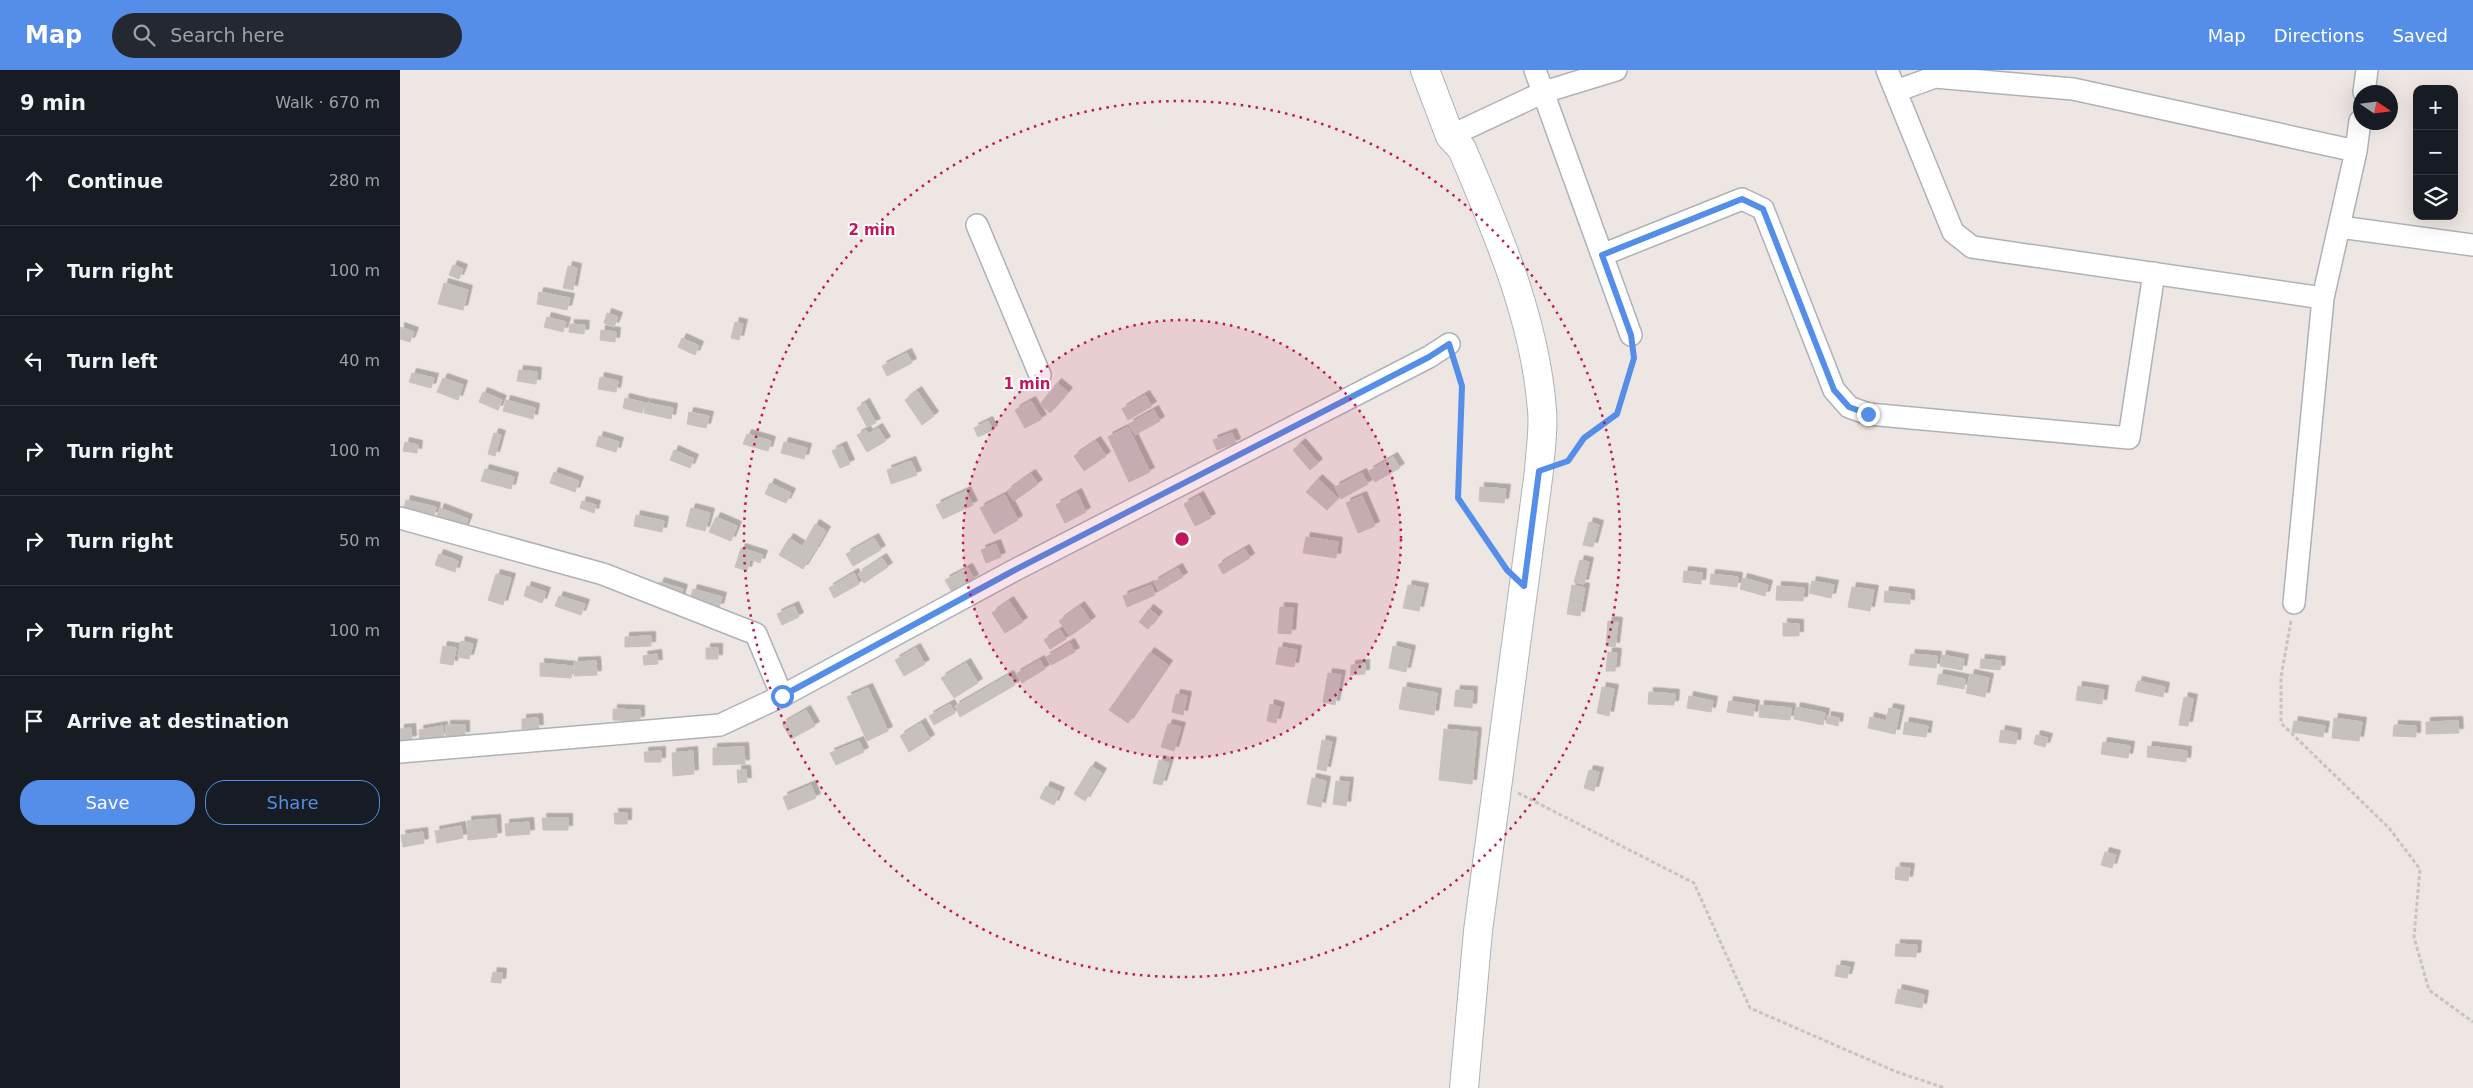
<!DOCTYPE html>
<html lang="en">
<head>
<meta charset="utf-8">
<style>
  :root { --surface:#171b24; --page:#242831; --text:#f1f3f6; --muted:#9ea1a6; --line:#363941; --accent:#548ee8 }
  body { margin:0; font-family:"DejaVu Sans",sans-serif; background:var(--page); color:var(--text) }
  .controls { position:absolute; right:15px; top:15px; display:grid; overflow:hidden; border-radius:10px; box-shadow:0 5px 20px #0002 }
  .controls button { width:45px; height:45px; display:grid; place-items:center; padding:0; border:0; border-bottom:1px solid var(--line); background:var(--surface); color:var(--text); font:25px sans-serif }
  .compass { position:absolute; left:1953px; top:15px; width:45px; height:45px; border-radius:50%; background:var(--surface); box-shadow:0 5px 20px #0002; rotate:103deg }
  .stop { position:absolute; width:15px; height:15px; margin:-11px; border:4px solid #548ee8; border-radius:50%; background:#fff }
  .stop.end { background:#548ee8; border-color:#fff; box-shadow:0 1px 5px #0008 }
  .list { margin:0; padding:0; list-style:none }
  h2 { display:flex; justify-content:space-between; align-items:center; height:65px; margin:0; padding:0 20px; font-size:21px }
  h2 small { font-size:16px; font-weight:400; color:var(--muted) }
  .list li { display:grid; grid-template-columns:32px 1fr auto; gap:15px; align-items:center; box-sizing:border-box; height:90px; padding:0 20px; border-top:1px solid var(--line) }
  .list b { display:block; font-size:19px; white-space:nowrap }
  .list em { font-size:16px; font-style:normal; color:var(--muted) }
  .actions { display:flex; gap:10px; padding:15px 20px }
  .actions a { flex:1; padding:11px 0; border:1px solid var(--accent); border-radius:20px; text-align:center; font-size:18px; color:var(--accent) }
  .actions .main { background:var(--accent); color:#fff }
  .icon { flex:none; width:28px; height:28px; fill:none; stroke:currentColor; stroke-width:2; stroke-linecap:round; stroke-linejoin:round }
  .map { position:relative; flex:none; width:2073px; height:1018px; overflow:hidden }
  header { display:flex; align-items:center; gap:30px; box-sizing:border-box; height:70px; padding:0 25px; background:var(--accent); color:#fff }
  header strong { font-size:24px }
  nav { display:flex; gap:28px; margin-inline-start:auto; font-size:18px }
  .search { width:350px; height:45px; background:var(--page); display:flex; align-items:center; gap:12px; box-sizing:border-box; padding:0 18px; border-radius:28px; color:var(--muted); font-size:19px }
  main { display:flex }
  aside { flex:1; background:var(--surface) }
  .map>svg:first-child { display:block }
</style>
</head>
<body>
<header>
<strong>Map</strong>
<div class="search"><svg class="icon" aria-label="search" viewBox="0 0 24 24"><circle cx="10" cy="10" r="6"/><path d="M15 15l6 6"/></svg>Search here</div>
<nav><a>Map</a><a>Directions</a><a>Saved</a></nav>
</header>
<main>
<aside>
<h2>9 min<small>Walk · 670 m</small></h2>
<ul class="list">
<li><svg class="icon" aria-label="ahead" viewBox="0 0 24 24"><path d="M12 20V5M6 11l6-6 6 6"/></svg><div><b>Continue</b></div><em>280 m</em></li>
<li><svg class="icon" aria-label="right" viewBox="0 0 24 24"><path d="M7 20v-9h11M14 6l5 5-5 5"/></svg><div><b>Turn right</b></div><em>100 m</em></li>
<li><svg class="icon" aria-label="left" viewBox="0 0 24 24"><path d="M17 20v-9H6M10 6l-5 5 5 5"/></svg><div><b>Turn left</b></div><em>40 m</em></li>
<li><svg class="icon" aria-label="right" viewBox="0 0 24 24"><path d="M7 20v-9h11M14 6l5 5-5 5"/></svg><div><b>Turn right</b></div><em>100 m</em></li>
<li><svg class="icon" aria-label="right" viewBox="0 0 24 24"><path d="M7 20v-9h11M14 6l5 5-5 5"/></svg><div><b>Turn right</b></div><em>50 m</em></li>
<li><svg class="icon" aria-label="right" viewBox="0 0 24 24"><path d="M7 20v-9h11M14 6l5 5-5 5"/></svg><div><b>Turn right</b></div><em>100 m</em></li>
<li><svg class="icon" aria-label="arrive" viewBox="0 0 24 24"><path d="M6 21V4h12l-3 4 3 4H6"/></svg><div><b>Arrive at destination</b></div></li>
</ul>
<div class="actions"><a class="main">Save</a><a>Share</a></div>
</aside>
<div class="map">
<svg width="2073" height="1018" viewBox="0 0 2073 1018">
  <defs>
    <filter id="shadow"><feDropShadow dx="4.5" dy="-4.5" stdDeviation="0" flood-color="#0004"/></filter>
  </defs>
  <rect width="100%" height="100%" fill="#ede6e2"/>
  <path fill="#c6c1bd" stroke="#c9c1bb" filter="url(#shadow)" d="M53 195 63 199 59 209 49 205Z
    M168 196 177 198 173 220 163 218Z
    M44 213 68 220 63 240 38 234Z
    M139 222 170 228 167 240 137 234Z
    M207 243 218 247 214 257 204 253Z
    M147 247 166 252 163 262 144 257Z
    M335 252 343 254 339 270 331 268Z
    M170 254 185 255 184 264 169 262Z
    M0 257 14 262 10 272 0 269Z
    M201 260 216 262 215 272 200 270Z
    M282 268 299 276 295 285 278 277Z
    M507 283 512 293 487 306 482 296Z
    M119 300 137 302 136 314 117 311Z
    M12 303 34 308 31 318 9 312Z
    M200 307 218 311 216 322 198 319Z
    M43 308 63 315 58 330 37 322Z
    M657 313 668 322 650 343 640 334Z
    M517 321 534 346 522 355 505 330Z
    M83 322 102 330 98 340 79 332Z
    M745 325 752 336 728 350 722 339Z
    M225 328 245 333 242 343 223 338Z
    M106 330 135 338 133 349 103 341Z
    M631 331 642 349 625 358 615 340Z
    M246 333 273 338 271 349 244 343Z
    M465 333 476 353 467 357 457 338Z
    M754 340 760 351 735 365 729 354Z
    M289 342 309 346 306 358 287 354Z
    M588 351 593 360 578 367 574 358Z
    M728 357 750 402 729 412 708 367Z
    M478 358 486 371 467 382 457 365 466 360 468 364Z
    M94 363 101 365 95 386 88 384Z
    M832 363 836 373 817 380 813 370Z
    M347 364 371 371 368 381 343 374Z
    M199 366 219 372 216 382 196 376Z
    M696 371 706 386 684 401 674 386Z
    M5 372 18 375 17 383 3 381Z
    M384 372 407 378 404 389 381 383Z
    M901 373 918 393 910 400 893 380Z
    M442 376 450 394 440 398 432 381Z
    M274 380 294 389 290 398 270 390Z
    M993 387 1000 398 975 412 969 401Z
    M511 391 517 405 491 414 487 400Z
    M85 399 114 407 111 419 81 411Z
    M154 402 179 411 175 422 150 413Z
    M962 403 968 414 941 429 935 417Z
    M631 404 638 414 614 431 607 421Z
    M918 409 938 428 927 440 906 422Z
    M370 413 391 423 386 433 365 424Z
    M1080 417 1106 419 1104 433 1079 431Z
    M566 421 573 435 543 449 536 435Z
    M677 423 686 442 665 453 656 435Z
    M605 425 618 450 594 464 580 438Z
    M799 426 811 448 795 456 784 434Z
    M962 426 975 456 958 463 946 433Z
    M6 430 36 437 34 447 4 439Z
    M182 431 196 435 194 443 180 438Z
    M40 438 68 449 64 459 36 448Z
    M291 438 310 443 305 461 286 456Z
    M236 445 264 451 262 462 234 456Z
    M316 447 337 456 331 471 309 462Z
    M1189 452 1199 455 1193 477 1183 475Z
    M415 454 426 461 414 482 403 476Z
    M906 467 938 472 936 488 903 483Z
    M389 468 413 483 403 499 379 485Z
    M474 468 481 480 453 496 446 484Z
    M596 474 601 487 586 493 581 480Z
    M341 478 363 485 360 493 350 489 347 501 335 497Z
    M845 479 850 488 823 504 818 495Z
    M39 484 58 491 55 502 35 495Z
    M482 488 488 497 464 513 458 504Z
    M1180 490 1189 492 1184 514 1174 512Z
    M568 498 574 509 552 522 545 510Z
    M778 498 783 507 759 521 754 512Z
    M1284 501 1302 503 1301 514 1283 512Z
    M454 503 459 514 434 528 429 518Z
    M96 504 111 508 103 535 88 530Z
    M1311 504 1338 507 1337 517 1310 514Z
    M1343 508 1368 515 1365 526 1340 519Z
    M1412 511 1434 515 1431 528 1409 523Z
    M260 512 283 519 280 529 256 522Z
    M751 515 755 525 727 537 723 526Z
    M1008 515 1024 518 1019 541 1003 538Z
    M1172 515 1185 518 1180 546 1167 544Z
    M127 516 146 522 142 533 124 526Z
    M1377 516 1404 518 1403 531 1376 530Z
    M1452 517 1474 520 1470 541 1448 537Z
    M293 519 322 527 319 538 290 530Z
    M1485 521 1510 524V534L1484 532Z
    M159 526 185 534 181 545 155 536Z
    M609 531 623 552 605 563 592 543Z
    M394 536 399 547 382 555 377 544Z
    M680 536 691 551 670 566 659 551Z
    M880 537 893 538 891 564 878 563Z
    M749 539 758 546 748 559 739 552Z
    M1208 551 1218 552 1215 577 1206 576Z
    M1383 553 1399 554V566H1383Z
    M660 560 666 569 650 579 644 570Z
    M251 566V576L225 577V567Z
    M61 571 73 574 69 589 58 587Z
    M670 573 675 582 651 595 646 587Z
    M43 576 56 578 53 595 40 593Z
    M993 576 1011 580 1006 602 989 598Z
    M879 577 897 580 894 597 876 594Z
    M306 578H318V589H306Z
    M516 578 525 594 504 606 495 590Z
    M750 582 768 595 728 653 709 640Z
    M1208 582 1217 583 1215 601H1206Z
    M257 584 258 594 244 595 243 586Z
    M1511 584 1537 586 1536 598 1509 595Z
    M1542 585 1564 589 1562 600 1540 596Z
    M1581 589 1601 591 1600 600 1580 598Z
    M640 590 645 599 622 613 616 604Z
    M196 591 197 605 174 606V592Z
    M140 593 172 596 171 608 140 606Z
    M566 593 578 613 554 628 541 608Z
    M965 594V604L951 605V595Z
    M928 603 941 605 935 635 923 632Z
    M1539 604 1565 609 1564 619 1537 614Z
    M1570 604 1589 608 1585 627 1566 623Z
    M609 605 615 615 560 647 555 636Z
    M1738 611 1765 617 1763 627 1735 621Z
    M1678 616 1704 620 1702 634 1676 630Z
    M1003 617 1037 623 1034 645 999 639Z
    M1202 617 1214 619 1209 646 1197 643Z
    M468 618 488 661 467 671 447 627Z
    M1056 620 1073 621 1072 638 1054 636Z
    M1249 622 1275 624 1274 635 1248 634Z
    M776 624 787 626 783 645 772 642Z
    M1289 626 1313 631 1311 642 1287 638Z
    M1784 627 1793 629 1788 656 1779 655Z
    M1329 631 1355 635 1353 646 1327 642Z
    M550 634 555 643 534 655 529 646Z
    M870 634 880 637 876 653 867 651Z
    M1360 635 1391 638 1390 650 1359 647Z
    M1396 637 1425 643 1423 655 1394 649Z
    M1489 638 1500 640 1495 664 1468 658 1470 647 1486 651Z
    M213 639 240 640V651L213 650Z
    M406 640 415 656 391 669 382 654Z
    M1427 646 1439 648 1438 656 1426 653Z
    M138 648 139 659H122V649Z
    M1934 648 1962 652 1959 671 1932 668Z
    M1894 651 1925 656 1923 667 1892 662Z
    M2058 651 2059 663 2026 664V652Z
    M1505 652 1528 656 1526 667 1503 664Z
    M521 653 530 669 509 682 500 666Z
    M768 654 781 657 774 681 761 677Z
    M46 655H65V666H46Z
    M1994 655 2016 656V667L1993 666Z
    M43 656 44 668 20 672 19 660Z
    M11 658 12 670 0 671V659Z
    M1044 659 1077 662 1072 714 1039 710Z
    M1601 660 1617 663 1616 674 1599 672Z
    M1636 665 1648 668 1645 677 1634 674Z
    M922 670 932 672 926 701 917 699Z
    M459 671 464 682 436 695 430 683Z
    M1703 672 1730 676 1728 688 1701 684Z
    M1748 676 1787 681 1786 692 1747 687Z
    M344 677 345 694 313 695V678Z
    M261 681V692H245L244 682Z
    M293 681 294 704 273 706 272 683Z
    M759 690 769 693 762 715 753 713Z
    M691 696 702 703 685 731 674 724Z
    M337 700H346L347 712 338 713Z
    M1189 700 1199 702 1194 721 1184 718Z
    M912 708 926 711 921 737 907 734Z
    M936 711 949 712 946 736 933 734Z
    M411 715 416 728 388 740 383 727Z
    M646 716 660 722 654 735 640 728Z
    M214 743H227V754H215Z
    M142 748H168V760H143Z
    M96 749 97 767 68 770 67 751Z
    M129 752 130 764 106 766 105 754Z
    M61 756 63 768 37 773 35 761Z
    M23 762 24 773 3 777 1 765Z
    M1705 782 1716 785 1712 798 1701 795Z
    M1496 797 1510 798 1508 811 1495 809Z
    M1496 874 1517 875 1516 887 1495 886Z
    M1437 895 1450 897 1447 908 1435 906Z
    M93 902 102 903 101 913 91 912Z
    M1498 919 1524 925 1522 938 1495 933Z"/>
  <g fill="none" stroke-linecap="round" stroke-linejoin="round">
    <g stroke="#aeb2b8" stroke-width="24">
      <path id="street" d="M1135 0 1231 265
        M1487 0 1553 162 1572 177 1923 228
        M1496 21 1535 7 1673 19 1956 81
        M1964 22 1967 0
        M1050 66 1144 22 1216 0
        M577 155 640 305
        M1940 157 2073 175
        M1202 185 1342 129 1363 139 1434 320 1449 337 1468 344 1729 368 1754 203
        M0 448 203 504 356 564 382 626
        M1894 533 1923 228 1956 81 1960 51
        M0 682 320 655 382 626 613 501 1029 287 1049 274"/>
    </g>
    <g stroke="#aeb2b8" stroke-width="30">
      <path id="secondary" d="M1025 0 1050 66 1062 79C1097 162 1135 248 1142 340 1144 360 1140 381 1139 401L1078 861 1064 1018"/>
    </g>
    <path stroke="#c4c4c4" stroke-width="3" stroke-dasharray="4 2.5" stroke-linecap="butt" d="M1055 293 1062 316 1058 428 1104 494
      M1161 393 1168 391 1184 368 1217 344 1234 288V282
      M1891 551 1881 607V653L1989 758 2020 799 2014 867 2029 920 2073 952
      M1118 723 1294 813 1350 938 1497 1002 1545 1018"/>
    <use href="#street" stroke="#fff" stroke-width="21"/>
    <use href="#secondary" stroke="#fff" stroke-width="28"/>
  </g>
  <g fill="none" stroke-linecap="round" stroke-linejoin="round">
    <path stroke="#548ee8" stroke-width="6" d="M382 626 613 501 1029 287 1049 274 1062 316 1058 428 1107 500 1124 516 1139 401 1168 391 1184 368 1217 344 1234 288 1231 265 1202 185 1342 129 1363 139 1434 320 1449 337 1468 344"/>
  </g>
  <circle cx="782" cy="469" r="219" fill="#c2185b" fill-opacity=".12"/>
  <g fill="none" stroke="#c2185b" stroke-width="2.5" stroke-dasharray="2.5 5">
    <circle cx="782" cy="469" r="219"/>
    <circle cx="782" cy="469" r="438"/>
  </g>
  <circle cx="782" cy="469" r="8" fill="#c2185b" stroke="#fff" stroke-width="2.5"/>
  <g font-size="15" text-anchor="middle" font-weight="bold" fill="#c2185b" stroke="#fff" stroke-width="4" stroke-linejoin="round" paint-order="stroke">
    <text x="472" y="165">2 min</text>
    <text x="627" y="319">1 min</text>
  </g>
</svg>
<div class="controls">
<button>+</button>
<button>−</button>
<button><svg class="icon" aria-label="layers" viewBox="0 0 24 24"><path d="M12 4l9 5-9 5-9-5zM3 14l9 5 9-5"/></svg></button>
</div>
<svg class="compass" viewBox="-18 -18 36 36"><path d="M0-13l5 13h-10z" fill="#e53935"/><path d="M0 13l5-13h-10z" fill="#9ea1a6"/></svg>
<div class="stop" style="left:382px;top:626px"></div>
<div class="stop end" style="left:1468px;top:344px"></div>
</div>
</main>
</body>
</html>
